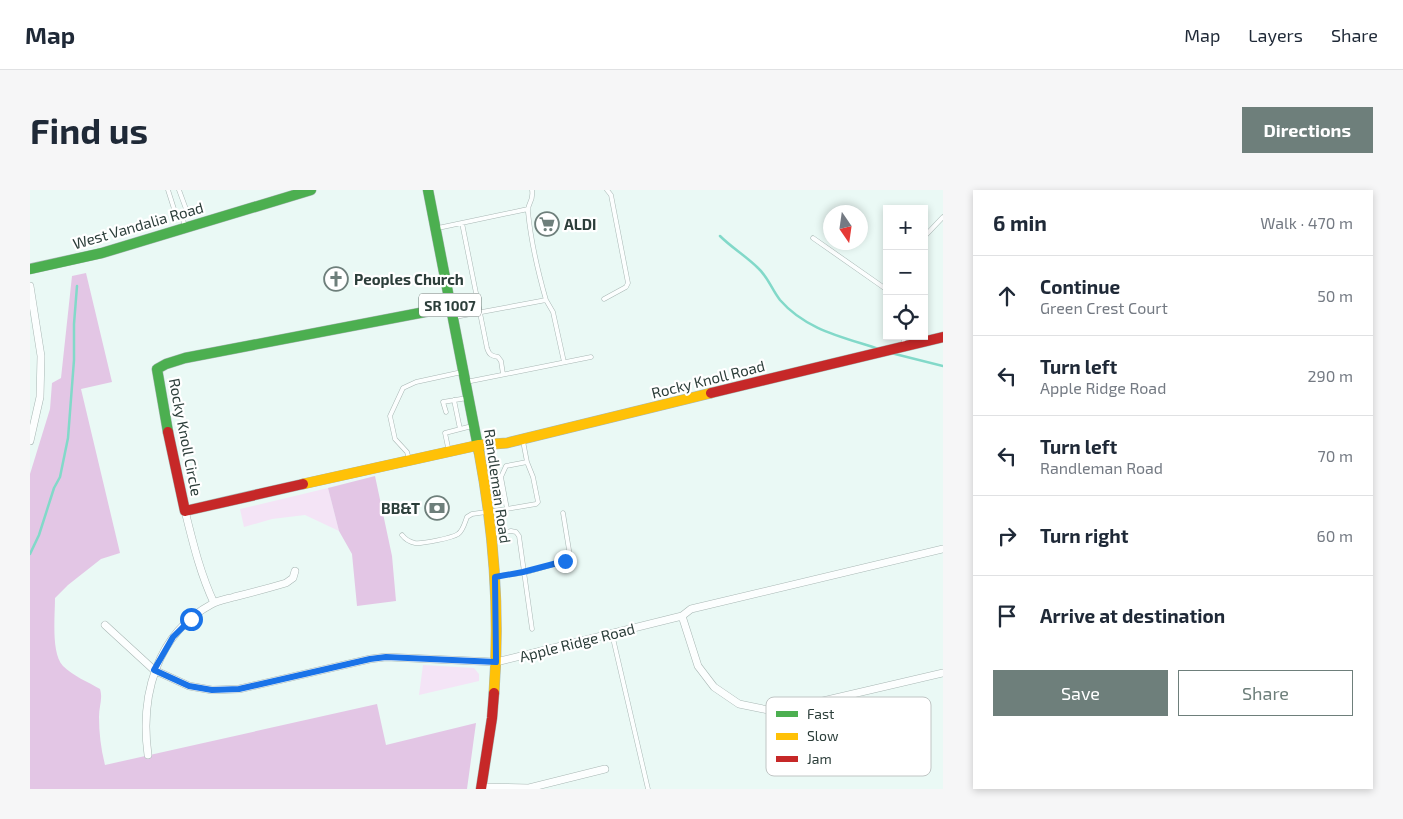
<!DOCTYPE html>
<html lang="en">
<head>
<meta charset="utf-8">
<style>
  :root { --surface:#fff; --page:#f6f6f7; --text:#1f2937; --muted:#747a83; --line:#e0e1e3; --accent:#6e7f7b }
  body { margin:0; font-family:"Exo 2",sans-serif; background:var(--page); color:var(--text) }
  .controls { position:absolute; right:15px; top:15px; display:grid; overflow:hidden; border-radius:0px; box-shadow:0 2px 8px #0003 }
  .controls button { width:45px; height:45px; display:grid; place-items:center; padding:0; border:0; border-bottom:1px solid var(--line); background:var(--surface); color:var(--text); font:25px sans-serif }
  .compass { position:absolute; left:793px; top:15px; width:45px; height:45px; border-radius:50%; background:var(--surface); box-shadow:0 2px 8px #0003; rotate:167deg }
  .stop { position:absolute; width:15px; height:15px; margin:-11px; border:4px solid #1a73e8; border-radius:50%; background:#fff }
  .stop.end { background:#1a73e8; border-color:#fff; box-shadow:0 1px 5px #0008 }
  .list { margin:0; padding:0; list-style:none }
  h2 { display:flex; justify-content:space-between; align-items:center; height:65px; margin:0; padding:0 20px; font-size:21px }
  h2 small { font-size:16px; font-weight:400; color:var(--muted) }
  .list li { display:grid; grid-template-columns:32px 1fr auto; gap:15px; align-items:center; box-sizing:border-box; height:80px; padding:0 20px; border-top:1px solid var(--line) }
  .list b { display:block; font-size:19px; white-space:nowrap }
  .list p { margin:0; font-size:16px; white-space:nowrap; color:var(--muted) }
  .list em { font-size:16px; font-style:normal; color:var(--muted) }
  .actions { display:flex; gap:10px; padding:15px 20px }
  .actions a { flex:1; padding:11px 0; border:1px solid var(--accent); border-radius:0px; text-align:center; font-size:18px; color:var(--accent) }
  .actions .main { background:var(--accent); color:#fff }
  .icon { flex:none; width:28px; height:28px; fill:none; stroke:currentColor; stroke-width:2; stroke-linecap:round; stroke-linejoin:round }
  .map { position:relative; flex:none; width:913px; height:599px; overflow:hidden; border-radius:0px }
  header { display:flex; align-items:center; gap:30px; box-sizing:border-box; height:70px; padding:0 25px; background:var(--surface); border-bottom:1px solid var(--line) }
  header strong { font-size:24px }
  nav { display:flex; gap:28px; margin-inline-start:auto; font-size:18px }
  .intro { display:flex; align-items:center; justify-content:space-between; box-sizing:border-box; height:120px; padding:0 30px }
  h1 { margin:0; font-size:35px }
  .button { padding:12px 22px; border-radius:0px; background:var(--accent); color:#fff; font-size:18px; font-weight:700 }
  main { display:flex; gap:30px; padding:0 30px }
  aside { flex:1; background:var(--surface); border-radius:0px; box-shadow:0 2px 8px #0003 }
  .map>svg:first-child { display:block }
</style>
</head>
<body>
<header>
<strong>Map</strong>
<nav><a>Map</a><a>Layers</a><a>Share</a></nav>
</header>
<div class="intro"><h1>Find us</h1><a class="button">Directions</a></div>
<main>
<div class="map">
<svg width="913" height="599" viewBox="0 0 913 599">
  <rect width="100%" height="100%" fill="#eaf9f5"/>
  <path fill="#f4e4f6" d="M298 298 309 341 275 325 242 329 214 337 210 319Z
    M393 475 444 478 449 484V491L389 505Z"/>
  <path fill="#e3c6e5" d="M56 83 82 192 51 199 90 363 71 369 38 395 25 408C25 427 21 463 33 476 43 486 58 492 70 499 73 509 69 516 69 527 69 543 71 559 75 575L347 514 356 555 446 533 437 599H0V284L20 219 22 193 31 188 42 86Z
    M345 286 362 366 366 411 327 416 322 364 309 341 298 298Z"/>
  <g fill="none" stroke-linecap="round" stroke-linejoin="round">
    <path stroke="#82d9c9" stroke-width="2.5" d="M690 46C702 58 716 66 728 78 738 87 742 100 750 110 776 140 813 147 849 159
      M861 163 913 176
      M0 364 9 345 24 298 30 287 38 248 44 170V134L47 96"/>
    <g stroke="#a8b7b4" stroke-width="5">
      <path id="lane" d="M138 0 145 22 153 30
        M149 0 156 19 153 30 155 36
        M432 33 457 158C459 165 462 166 468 167L471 171 473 184
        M408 38 498 19
        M894 47 913 27
        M783 48 853 97 857 98
        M574 109 596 97 598 93 581 5 577 0
        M516 110 523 122 534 172
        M425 127 516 110C508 82 501 52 498 22 497 13 504 12 502 0
        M873 146 874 154
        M436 192 561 167
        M424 210 430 239
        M416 222 413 212 437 208
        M419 262 415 243 442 236
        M379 269 377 262 365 249 360 226 373 198 386 192 432 182
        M477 319 506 314 508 312 503 287 497 272
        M463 344 481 341 486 342 489 346 502 439
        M372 345C375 349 380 352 385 353 392 354 422 348 428 344 433 341 435 332 437 327L442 324 477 319 471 287 476 276 497 272 493 251
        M467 386 493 383 535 371 540 366 533 323
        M582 444 618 599"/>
    </g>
    <g stroke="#a8b7b4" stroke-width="8">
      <path id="street" d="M0 96 11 166 10 207 0 251
        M155 321C163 353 170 383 184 413
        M652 426 668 476 684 497 709 514 738 520 767 517 913 483
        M75 435 124 480 159 496 182 500 209 499 340 469 356 467 466 472 652 426 661 419 913 359
        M118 565C110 506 126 444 182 414 189 410 197 409 204 407 221 403 239 398 256 393L263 388 265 381
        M452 597 499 598 575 579"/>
    </g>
    <g stroke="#a8b7b4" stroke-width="11">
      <path id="fast" d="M398 0 449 262
        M0 79 72 63 281 0
        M138 242 127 179 136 174 155 168 421 117"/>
    </g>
    <g stroke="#a8b7b4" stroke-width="11">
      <path id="slow" d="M449 262C464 342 470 422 464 503
        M273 294 449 255 477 253 681 203"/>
    </g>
    <g stroke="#a8b7b4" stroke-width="11">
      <path id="jam" d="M681 203 913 147
        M138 242 155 321 273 294
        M451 599 462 528 464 503"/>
    </g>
    <use href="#lane" stroke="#fcfefe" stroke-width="4"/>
    <use href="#street" stroke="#fcfefe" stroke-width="7"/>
    <use href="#fast" stroke="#4caf50" stroke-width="10"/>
    <use href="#slow" stroke="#ffc107" stroke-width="10"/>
    <use href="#jam" stroke="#c62828" stroke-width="10"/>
  </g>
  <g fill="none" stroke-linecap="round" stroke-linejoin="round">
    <path stroke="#1a73e8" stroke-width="6" d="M161 429 143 447 124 480 159 496 182 500 209 499 340 469 356 467 466 472 465 387 493 382 535 371"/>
  </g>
  <defs>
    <g id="supermarket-ring" transform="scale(1.25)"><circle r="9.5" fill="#fff" stroke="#6e7f7b" stroke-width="1.5"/><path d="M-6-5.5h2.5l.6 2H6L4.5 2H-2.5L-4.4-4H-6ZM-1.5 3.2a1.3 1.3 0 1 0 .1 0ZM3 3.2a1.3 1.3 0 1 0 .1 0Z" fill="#6e7f7b"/></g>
    <g id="church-ring" transform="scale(1.25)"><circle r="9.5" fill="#fff" stroke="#6e7f7b" stroke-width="1.5"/><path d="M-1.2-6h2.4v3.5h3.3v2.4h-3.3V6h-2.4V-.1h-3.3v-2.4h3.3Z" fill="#6e7f7b"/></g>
    <g id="bank-ring" transform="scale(1.25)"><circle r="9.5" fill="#fff" stroke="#6e7f7b" stroke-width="1.5"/><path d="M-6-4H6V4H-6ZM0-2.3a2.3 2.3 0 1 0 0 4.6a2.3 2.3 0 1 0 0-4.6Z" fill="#6e7f7b"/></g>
  </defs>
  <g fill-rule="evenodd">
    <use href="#supermarket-ring" x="517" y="34"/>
    <use href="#church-ring" x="306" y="89"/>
    <use href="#bank-ring" x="407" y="318"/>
  </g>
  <g text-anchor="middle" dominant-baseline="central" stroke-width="4.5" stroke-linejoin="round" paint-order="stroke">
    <rect fill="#fff" stroke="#6b7875" stroke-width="1" x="389" y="103.5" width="62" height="23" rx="4"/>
    <g font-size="14" font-weight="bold" fill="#2c3e3a">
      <text x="420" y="115">SR 1007</text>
    </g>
    <g font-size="15" font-weight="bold" fill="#2c3e3a" stroke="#fff" text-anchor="start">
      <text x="534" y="34">ALDI</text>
      <text x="324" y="89">Peoples Church</text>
      <text x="390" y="318" text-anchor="end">BB&amp;T</text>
    </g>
    <g font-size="15" fill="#2c3e3a" stroke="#fff">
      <text transform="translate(108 35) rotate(-16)">West Vandalia Road</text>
      <text transform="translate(678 189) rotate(-14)">Rocky Knoll Road</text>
      <text transform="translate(156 247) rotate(79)">Rocky Knoll Circle</text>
      <text transform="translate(468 296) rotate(82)">Randleman Road</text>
      <text transform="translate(547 452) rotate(-14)">Apple Ridge Road</text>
    </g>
  </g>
  <rect x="736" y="507" width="165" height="79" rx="8" fill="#fff" stroke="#c0c5c4" stroke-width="1"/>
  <rect x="746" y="521" width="22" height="6" fill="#4caf50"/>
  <rect x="746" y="543" width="22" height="7" fill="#ffc107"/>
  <rect x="746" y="566" width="22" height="6" fill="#c62828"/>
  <g font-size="14" fill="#2c3e3a">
    <text x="777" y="529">Fast</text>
    <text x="777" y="551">Slow</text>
    <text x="777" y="574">Jam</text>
  </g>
</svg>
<div class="controls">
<button>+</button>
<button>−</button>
<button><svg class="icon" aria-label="locate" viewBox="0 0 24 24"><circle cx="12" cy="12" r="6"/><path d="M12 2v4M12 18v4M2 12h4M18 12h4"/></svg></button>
</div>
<svg class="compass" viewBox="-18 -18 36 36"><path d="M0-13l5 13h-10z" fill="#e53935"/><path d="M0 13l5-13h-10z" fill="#747a83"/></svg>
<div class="stop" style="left:161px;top:429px"></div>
<div class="stop end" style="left:535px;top:371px"></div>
</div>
<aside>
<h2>6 min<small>Walk · 470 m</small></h2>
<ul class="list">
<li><svg class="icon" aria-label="ahead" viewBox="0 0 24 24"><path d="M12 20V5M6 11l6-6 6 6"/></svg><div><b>Continue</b><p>Green Crest Court</p></div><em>50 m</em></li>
<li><svg class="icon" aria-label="left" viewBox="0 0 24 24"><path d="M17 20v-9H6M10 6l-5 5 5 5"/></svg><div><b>Turn left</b><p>Apple Ridge Road</p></div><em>290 m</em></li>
<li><svg class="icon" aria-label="left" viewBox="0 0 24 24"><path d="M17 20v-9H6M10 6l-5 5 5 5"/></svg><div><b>Turn left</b><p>Randleman Road</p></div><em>70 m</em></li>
<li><svg class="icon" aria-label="right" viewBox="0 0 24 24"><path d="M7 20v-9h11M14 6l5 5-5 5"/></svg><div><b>Turn right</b></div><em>60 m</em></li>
<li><svg class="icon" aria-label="arrive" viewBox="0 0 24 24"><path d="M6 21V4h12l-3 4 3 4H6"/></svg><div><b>Arrive at destination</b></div></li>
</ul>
<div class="actions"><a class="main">Save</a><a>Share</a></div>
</aside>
</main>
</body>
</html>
